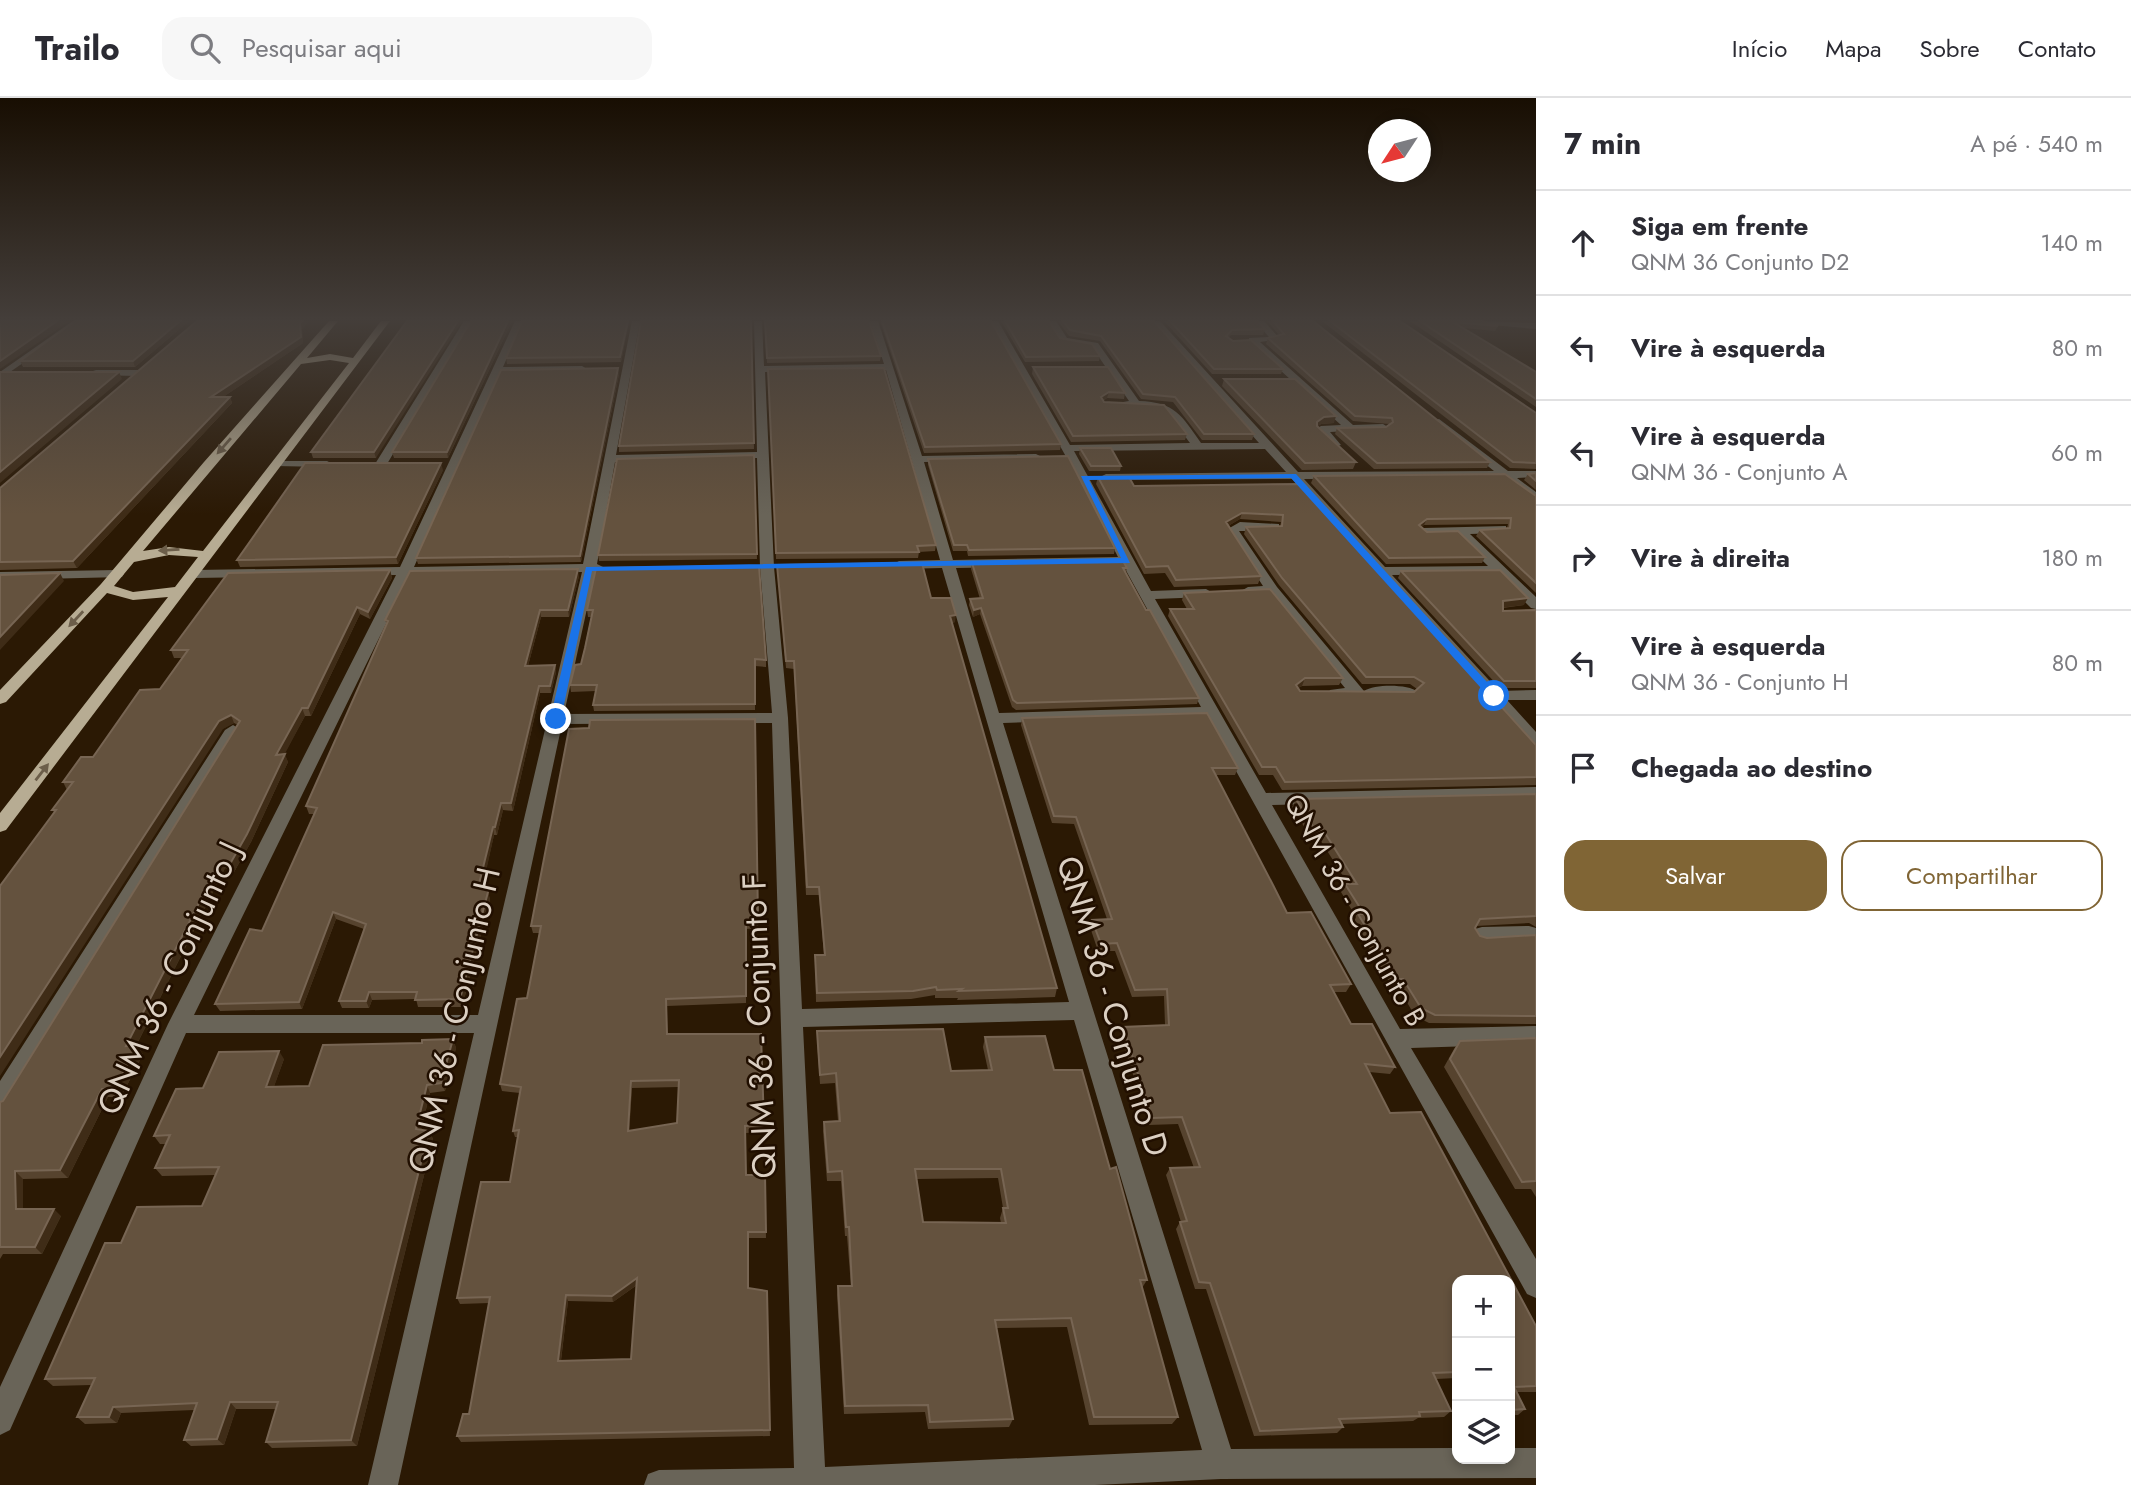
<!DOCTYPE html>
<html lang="pt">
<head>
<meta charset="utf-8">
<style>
  :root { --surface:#fff; --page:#f7f7f7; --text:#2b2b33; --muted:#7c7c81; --line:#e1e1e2; --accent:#806535 }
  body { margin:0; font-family:Jost,sans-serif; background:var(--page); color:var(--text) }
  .controls { position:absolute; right:21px; bottom:21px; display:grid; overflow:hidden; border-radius:14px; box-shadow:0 4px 10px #0003 }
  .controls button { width:63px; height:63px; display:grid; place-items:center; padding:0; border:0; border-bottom:2px solid var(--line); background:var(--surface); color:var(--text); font:35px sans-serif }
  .compass { position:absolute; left:1368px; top:21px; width:63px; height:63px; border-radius:50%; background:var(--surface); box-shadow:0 4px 10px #0003; rotate:234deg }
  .stop { position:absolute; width:21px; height:21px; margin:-16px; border:5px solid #1a73e8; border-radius:50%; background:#fff }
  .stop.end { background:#1a73e8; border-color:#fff; box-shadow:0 2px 7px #0008 }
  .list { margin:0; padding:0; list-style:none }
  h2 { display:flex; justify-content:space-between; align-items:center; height:91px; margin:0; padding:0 28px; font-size:30px }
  h2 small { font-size:23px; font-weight:400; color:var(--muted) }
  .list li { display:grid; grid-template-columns:46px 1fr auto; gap:21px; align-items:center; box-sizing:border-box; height:105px; padding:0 28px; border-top:2px solid var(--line) }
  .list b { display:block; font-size:26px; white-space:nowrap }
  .list p { margin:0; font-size:23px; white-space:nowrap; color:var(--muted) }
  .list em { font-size:23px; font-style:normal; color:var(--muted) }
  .actions { display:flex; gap:14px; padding:21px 28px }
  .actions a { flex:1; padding:16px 0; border:2px solid var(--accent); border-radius:21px; text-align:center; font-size:24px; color:var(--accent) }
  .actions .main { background:var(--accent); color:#fff }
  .icon { flex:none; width:38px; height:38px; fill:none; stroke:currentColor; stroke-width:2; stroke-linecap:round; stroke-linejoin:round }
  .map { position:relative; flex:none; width:1536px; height:1387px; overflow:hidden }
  header { display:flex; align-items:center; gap:42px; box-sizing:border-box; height:98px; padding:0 35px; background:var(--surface); border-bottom:2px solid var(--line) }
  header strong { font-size:33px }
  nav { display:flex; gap:38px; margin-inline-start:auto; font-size:24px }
  .search { width:490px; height:63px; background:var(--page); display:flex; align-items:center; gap:18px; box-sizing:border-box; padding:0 24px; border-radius:21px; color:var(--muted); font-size:26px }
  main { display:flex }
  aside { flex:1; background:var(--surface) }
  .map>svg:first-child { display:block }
</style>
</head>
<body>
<header>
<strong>Trailo</strong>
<div class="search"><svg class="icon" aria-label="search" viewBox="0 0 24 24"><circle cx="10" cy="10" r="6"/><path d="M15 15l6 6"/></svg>Pesquisar aqui</div>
<nav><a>Início</a><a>Mapa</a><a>Sobre</a><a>Contato</a></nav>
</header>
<main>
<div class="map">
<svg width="1536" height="1387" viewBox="0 0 1536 1387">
  <rect width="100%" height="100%" fill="#2b1904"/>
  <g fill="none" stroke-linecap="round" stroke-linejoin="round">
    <path fill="#696458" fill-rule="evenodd" d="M73 223H83L0 281V274Z
      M464 223H472L387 366 377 368 375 366Z
      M515 223H523L503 269 582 268 587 271 582 274 500 275 414 469 583 466 632 223H640L616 357 757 354 754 223H762L764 268 884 266 870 223H878L922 358 1036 356 1042 359 1036 362 924 364 953 462 1118 459 1078 380 990 223H998L1070 347 1190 345C1163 306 1166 315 1123 308V304L1129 303 1092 249 1061 244 1047 223H1056L1067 240 1098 245 1139 303C1175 304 1182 318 1201 345H1259L1151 223H1160L1298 374 1494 373 1435 326V322L1439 321 1508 373H1536V379L1517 380 1536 394V404L1503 380 1304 381 1385 469 1488 468 1456 437 1424 438 1418 434 1424 430 1506 428V434L1502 435 1470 436 1536 499V511L1531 510 1497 476 1392 477 1499 593 1536 592V602H1507L1536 634V649L1530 648 1292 381 1106 382 1100 379 1106 376 1286 374 1265 351 1074 353 1151 493 1206 491 1213 495 1206 499 1155 501 1266 695 1536 689V701L1272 707 1400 931 1536 928V946L1411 950 1536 1161V1200L1527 1196 1206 619 1003 625 1231 1351 1457 1350V1361H1510V1350H1536V1380L1221 1381 1095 1387H644L648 1376 659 1372 794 1370 772 625 562 626 398 1387H368L474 935H186L10 1332 0 1337V1289L168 926 396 477 195 480 188 476 195 472 400 469ZM886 272 940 462 899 463 892 467 899 471 942 470 1069 904 802 911 788 620 774 469 765 274ZM757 360 760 469 772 615 564 616 595 474 605 470 597 466 615 364ZM1123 467 1201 609 999 615 956 470ZM582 474 478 917H194L410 477ZM1074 922 1202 1352 825 1369 803 929Z
      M1255 223H1264L1280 241 1260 244 1353 327 1383 326 1388 329 1387 331 1330 334 1341 347 1332 349 1316 331 1321 328 1341 327 1249 244V240L1269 239Z
      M1476 223 1536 225V231L1480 226Z
      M96 272H138L143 275 138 278 93 277V273Z
      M279 363H327L333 366 327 369 275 368V364Z
      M1240 424 1279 426V432L1275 433H1239L1277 489 1364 593C1375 586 1408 586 1418 594L1416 597 1371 599 1364 595 1357 599 1330 598 1328 595 1330 592 1345 590 1268 496 1248 497 1241 493 1248 489 1263 488 1226 432Z
      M117 472 124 476 122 479 0 482V474Z
      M233 627 241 632 8 1010 0 1013V983L225 632Z
      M1529 828 1536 830V842L1529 844 1482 845 1475 843 1472 837 1475 831 1482 829Z"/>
    <path fill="#b7ac93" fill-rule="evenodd" d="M329 223H338L307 260 330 256 353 260 381 223H390L6 732 0 734V715L168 499 133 502 107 495 6 604 0 606V592L101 486 204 364ZM330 262 349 265 203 453 169 449 143 453 301 266ZM169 457 198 459 175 489 133 494 114 488 134 464Z"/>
  </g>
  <path fill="#56432e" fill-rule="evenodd" d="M189 223 135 269H23L20 263Z
    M197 223H309L302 231 303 245 223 299H230L232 305 77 470 0 472V390Z
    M407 223 376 360H313L311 354Z
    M471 223H512L448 360H394L392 354Z
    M629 223 621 264 507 266 506 260Z
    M751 223 754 351 619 354V348Z
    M765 223 881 258 880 263 767 265Z
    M880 223H991L1061 346 1060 352 924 355Z
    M1001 223H1049L1060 240 1100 258 1099 263 1025 264Z
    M1058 223H1155L1254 336 1252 342H1202L1173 304 1141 301 1100 243 1069 238Z
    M1164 223H1258L1265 231 1263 237H1231L1228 240 1233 243 1283 271 1281 276H1212Z
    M1267 223H1313L1490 364 1487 370 1374 371 1335 336 1337 330 1386 329 1389 326 1353 323 1266 246 1268 240 1279 237Z
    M1322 223H1400L1536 315V371L1510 370Z
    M1410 223H1482L1498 228 1495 233 1464 230 1536 274V309Z
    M1033 269 1125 295 1124 301 1107 300 1103 303 1104 304 1187 336 1185 342 1071 344 1032 276Z
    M768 271 936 447 935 453 919 454 918 460 776 461Z
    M619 276 581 464 418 466 416 460Z
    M1224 281 1334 325 1321 326 1317 329 1356 364 1353 371 1302 372 1222 288Z
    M1080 350 1121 368 1120 373H1089L1079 356Z
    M754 357 757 461 599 463 598 457Z
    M928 361 1115 450 1114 456 968 458 967 453H953L928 367Z
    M443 372 398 466 240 469 237 462Z
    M1536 375V392L1524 382 1528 376Z
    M1314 378 1536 398V495L1476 438 1480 432 1507 430 1508 426 1424 427 1421 429 1427 434 1485 459 1482 465 1386 466 1311 385Z
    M1098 379 1134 388 1301 386 1536 647V687L1282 692 1273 677H1259L1168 518 1170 511H1187L1182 502 1184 495 1343 580 1339 587 1302 588 1298 590 1300 593 1414 594 1417 591 1410 586H1362L1279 487 1244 436 1246 429 1280 428 1281 424 1240 421 1228 428 1261 478 1258 486 1174 489 1165 475 1144 476 1096 386Z
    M972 465 1127 470 1126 475 1146 512 1199 600 1197 606 1016 612 1012 609 980 516 973 519 969 507 970 501H980L971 471Z
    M777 467 931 500 955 524 952 525 1057 890 1055 899 957 902 958 900H935V897L911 901 816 904 815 857H824L819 797H806L794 571 786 570Z
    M596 470 766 562V569L755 568V612L594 613 593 607 596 593 571 594 570 587 581 566 591 519H588L587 512Z
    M390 472 392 480 370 521 360 516 311 618H305L284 656 288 664 251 744 234 774 225 770 136 948 143 956 121 999H108L68 1080 23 1081V1111L61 1118 42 1156H3L0 1161V1004L3 1003 238 627 234 625 54 714 52 712 67 692 63 684 93 659 160 591 183 560H174L171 552Z
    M1401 473 1524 507 1503 510V513L1536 512V590H1500L1398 480Z
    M579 478 569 519H541L528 568 555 567 556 574 551 595H540L513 713 503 712 497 737H494L482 789H487L490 802 462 909H418L416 901 372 902 369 910H342L339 903 364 831 336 821 302 911 220 913 215 906 262 833 314 716H309L306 708 387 527 385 522Z
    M1207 615 1238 670 1235 677H1215L1273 787 1287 815 1311 814 1351 886 1346 894H1334L1351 926H1372L1395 969 1390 976 1369 974 1390 1015 1421 1014 1536 1228V1294H1517L1525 1311 1518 1317H1510V1182H1457V1280L1436 1281 1451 1313 1444 1319 1418 1320 1413 1323 1341 1326 1343 1329 1337 1335 1254 1338 1206 1191H1195L1176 1131 1180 1124H1181L1166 1077 1170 1070H1194L1178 1026 1149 1027 1120 936 1123 929 1165 927 1164 898 1132 899 1115 853H1098L1090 829 1092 822 1107 821 1074 726 1052 725 1021 627 1022 620Z
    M755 621 758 830 746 831V905L667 908V936H761L764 1034 746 1035V1077H765L766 1140H748V1190L767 1193 770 1338 461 1344 457 1338 469 1316 489 1205 460 1206 457 1200 510 1084 518 1039H515L513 1033 520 995 502 993 500 986 527 900 540 835H533L531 828 589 630ZM679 989 677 1025 629 1033 632 990ZM637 1187 631 1261 561 1263 568 1203 613 1204Z
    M1536 696V829L1529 825 1476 828 1475 830 1480 838 1487 840 1536 837V926L1429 925 1415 918 1398 889H1392L1354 824 1356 819 1341 794 1345 786H1348L1319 740H1311L1292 709 1296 701Z
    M817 933 951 973 988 972 983 949 985 939 1054 972 1110 1071 1147 1182 1142 1190 1178 1319 1172 1326 1089 1327 1067 1229 996 1230 1013 1321 1009 1329 928 1331 925 1314 844 1316 837 1197 838 1188H851L847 1138H845L841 1083H827L823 1033 824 1024 838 1023 835 985 820 986 817 943ZM998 1080 1003 1110 1000 1120 1001 1125 923 1124 917 1081Z
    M1536 940V1099L1531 1091H1515L1444 969 1454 951 1460 943Z
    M453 941 456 950 445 993 430 995 421 1032 429 1033 433 1041 357 1348 272 1350 266 1344 276 1311H236L224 1347 191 1348 184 1342 194 1312 121 1315 117 1325 85 1326 77 1319 91 1287 53 1288 45 1281 121 1145 202 1108 216 1077 162 1078 155 1070 166 1046H160L154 1038 203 990 284 961 274 988H309L422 945Z"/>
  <path fill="#3f2c17" d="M57 223 68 224 0 271V263Z
    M180 223H189L135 269 133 263Z
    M302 223H309L302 231 303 245 213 306 211 299Z
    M458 223H462L376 360 374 354Z
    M508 223H512L448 360 447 354Z
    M628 223H629L621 264 620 259Z
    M618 270 619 276 581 464 580 458Z
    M119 274 122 281 0 385V374Z
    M1109 294 1107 300 1099 305 1101 299Z
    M230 299 232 305 77 470 73 463Z
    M1336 318 1334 325 1321 326 1314 331 1317 324 1324 319Z
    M441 365 443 372 398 466 396 459Z
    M1242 415 1240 421 1223 431 1226 424Z
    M1427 421 1424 427 1416 433 1419 427Z
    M578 471 579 478 569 519 568 512Z
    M390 472 392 480 370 521 368 514Z
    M60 475 64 483 0 552V539Z
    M1528 500 1524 507 1499 510 1503 503Z
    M357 509 360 516 311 618 308 610Z
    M981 510 980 516 973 519 974 512Z
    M540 512 541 519 526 575 525 568Z
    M956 517 955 524 949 526 950 518Z
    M555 567 556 574 551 595 550 588Z
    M1305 580 1302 588 1292 594 1296 587Z
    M539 588 540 595 513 713 511 705Z
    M302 610 305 618 280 665 276 657Z
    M231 617 234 625 223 631 0 978V959L219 623Z
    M285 656 288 664 251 744 234 774 230 766Z
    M501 705 503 712 497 737 495 729Z
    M493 729 494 737 481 797 478 790Z
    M221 762 225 770 132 956 126 948Z
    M488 794 490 802 462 909 460 901Z
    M333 814 336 821 302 911 299 904Z
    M369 894 372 902 369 910 366 903Z
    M453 941 456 950 445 993 441 985Z
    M137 947 143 956 121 999 115 991Z
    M279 953 284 961 271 997 266 989Z
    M631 983 632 990 629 1040 628 1033Z
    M427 987 430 995 419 1039 416 1031Z
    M102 991 108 999 68 1080 60 1072Z
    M429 1033 433 1041 357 1348 351 1342Z
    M15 1073 23 1081V1119L16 1111Z
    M54 1111 61 1118 42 1156 35 1149Z
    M637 1180 638 1186 613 1204 612 1198Z
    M566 1197 568 1203 560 1269 558 1263Z
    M230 1304 236 1311 224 1347 217 1341Z
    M113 1309 121 1315 117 1325 109 1319Z"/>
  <path fill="#64523e" stroke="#776553" stroke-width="2" fill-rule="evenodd" d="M0 223H57L0 263Z
    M75 223H180L133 263H20Z
    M197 223H302L300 225 301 239 211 299H230L73 463 0 464V390Z
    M407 223H458L374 354H311Z
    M471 223H508L447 354H392Z
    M522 223H628L620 259 506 260Z
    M641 223H751L754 345 619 348Z
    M765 223H869L881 258 767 260Z
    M882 223H991L1061 346 925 349Z
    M1005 223H1049L1060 240 1092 246 1100 258 1026 259Z
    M1063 223H1154L1254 336H1204L1175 299 1143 296 1101 238 1070 232Z
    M1170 223H1258L1265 231 1232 232 1226 238 1233 243 1251 242 1283 271H1214Z
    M1273 223H1313L1490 364 1377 365 1337 330 1386 329 1393 324 1392 320 1355 318 1268 240 1284 236Z
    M1330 223H1400L1536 315V365L1513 364Z
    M1420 223H1482L1498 228 1453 224 1536 274V301Z
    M1033 269H1108L1125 295 1109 294 1101 299 1104 304 1164 307 1187 336 1073 338Z
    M618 270 580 458 416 460 501 272Z
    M884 270 936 447 917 448 919 454 776 455 768 271Z
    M0 274H119L0 374Z
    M1224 281H1295L1336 318 1324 319 1317 324V328L1356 364 1305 365Z
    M1080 350H1111L1121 368H1091Z
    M754 357 757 456 598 457 617 361Z
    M1068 358 1115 450 969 452 967 447H954L928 361Z
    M305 365H441L396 459 237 462Z
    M1536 375V383L1528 376Z
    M1505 376 1536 398V485L1480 432 1510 430 1511 420 1427 421 1419 427 1427 434 1458 433 1485 459 1389 460 1314 378Z
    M1098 379H1129L1134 388 1301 386 1536 647V679L1285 684 1276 669H1262L1170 511H1194L1184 495 1270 491 1343 580H1305L1296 587 1300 593 1414 594 1424 585 1414 579H1366L1282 480 1246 429 1282 428 1283 417 1242 415 1226 424 1261 478 1176 482 1168 468 1146 469Z
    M1123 463 1127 470H1123L1146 512H1150L1199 600 1017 605 1013 602 981 510 974 512 970 501 983 500 972 465Z
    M922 465 931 500H951L956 517 950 518 1057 890 959 893 962 891 937 892 936 889 913 893 817 895 815 857H825L819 789H807L794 563H786L777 467Z
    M759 468 766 562 755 561V606L593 607 597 587H570L575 567 581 566 585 550 593 512H587L596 470Z
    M578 471 568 512H540L525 568 555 567 550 588H539L511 705H501L495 729H493L478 790 487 789 488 794 460 901 415 902 417 894H369L366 903H339L366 826 333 814 299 904 215 906 250 831 262 833 317 710 306 708 388 523 385 522 410 473Z
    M390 472 368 514 357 509 308 610H302L276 657 285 656 247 736 230 766 221 762 126 948 137 947 115 991H102L60 1072 15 1073 16 1111H54L35 1149H0V1004L3 1003 240 623 231 617 219 623 0 959V788L56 712H52L73 684H63L81 659H93L140 592 160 591 188 552H171L228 475Z
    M1500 472 1528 500 1503 503V513L1536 512V583H1504L1401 473Z
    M60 475 0 539V477Z
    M1207 615 1238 670H1212L1273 787 1287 815 1311 814 1351 886 1330 887 1351 926H1372L1395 969 1365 966 1390 1015 1421 1014 1536 1228V1288L1514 1289 1525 1311 1510 1312V1182H1457V1274L1433 1275 1451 1313 1419 1314 1420 1318 1339 1321 1343 1329 1260 1333 1210 1185 1199 1184 1180 1124 1187 1123 1170 1070 1200 1069 1182 1019 1152 1020 1123 929 1169 927 1167 891 1135 892 1117 845 1101 846 1092 822 1112 821 1076 719 1054 718 1022 620Z
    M755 621 758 823 746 824V898L666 901 667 936H761L764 1027 745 1028 746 1077H765L766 1134H748V1190L767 1193 770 1332 457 1338 463 1316H469L490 1199 457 1200 481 1084H510L519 1032 513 1033 521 989 500 986 517 901 527 900 541 828H531L569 631 589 630 590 622ZM679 982 677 1025 628 1033 631 983ZM637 1180 631 1261 558 1263 566 1197 612 1198Z
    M1536 696V818L1480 821 1475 830 1480 838 1487 840 1536 837V918L1435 917 1421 910 1403 881H1397L1358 816H1364L1345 786H1357L1323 732H1315L1296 701Z
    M943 931 951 973 992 972 985 939 1045 938 1054 972H1082L1110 1071 1116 1069 1147 1182H1140L1178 1319H1094L1071 1220 995 1222 1013 1321 930 1324 928 1307 845 1308 838 1188H852L849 1129H846L842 1073 828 1074 824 1024 840 1023 836 975 820 977 817 933ZM915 1071H1001L1008 1110H1003L1006 1125 923 1124Z
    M1536 940V1083L1522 1084 1450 961 1460 943Z
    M453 941 441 985 427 987 416 1031 429 1033 351 1342 266 1344 278 1304H230L217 1341 184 1342 197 1305 113 1309 109 1319H77L95 1280 45 1281 105 1145H121L137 1109 202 1108 219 1069 155 1070 170 1037 154 1038 176 991 203 990 219 954 279 953 266 989 309 988 323 947 422 945V942Z"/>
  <defs><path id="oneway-solid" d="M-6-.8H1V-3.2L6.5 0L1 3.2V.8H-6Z" transform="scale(1.75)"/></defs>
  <g fill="#6c5e4a">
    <use href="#oneway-solid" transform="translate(224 348) rotate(131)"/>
    <use href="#oneway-solid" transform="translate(169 452) rotate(176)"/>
    <use href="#oneway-solid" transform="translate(76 521) rotate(133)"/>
    <use href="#oneway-solid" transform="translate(42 674) rotate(-52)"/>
  </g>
  <linearGradient id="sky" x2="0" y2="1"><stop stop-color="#180e02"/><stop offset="0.53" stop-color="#443e3a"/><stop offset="1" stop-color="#443e3a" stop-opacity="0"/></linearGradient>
  <rect width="1536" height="417" fill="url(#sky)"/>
  <path fill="#1a73e8" d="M1296 376 1498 596V600H1490L1291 380 1089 382 1130 465 592 473 561 621 556 624 550 621 586 469 1121 460 1081 378Z"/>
  <g text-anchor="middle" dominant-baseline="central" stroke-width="5" stroke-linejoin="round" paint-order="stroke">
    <g font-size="28" fill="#dbcfc2" stroke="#210f00">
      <text transform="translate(1355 812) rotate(61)">QNM 36 - Conjunto B</text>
    </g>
    <g font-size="33" fill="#dbcfc2" stroke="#210f00">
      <text transform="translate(169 880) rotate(-65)">QNM 36 - Conjunto J</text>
      <text transform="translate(1113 908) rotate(73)">QNM 36 - Conjunto D</text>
      <text transform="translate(454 922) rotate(-77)">QNM 36 - Conjunto H</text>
      <text transform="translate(759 928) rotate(-92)">QNM 36 - Conjunto F</text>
    </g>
  </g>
</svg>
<div class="controls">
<button>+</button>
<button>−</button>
<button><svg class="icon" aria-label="layers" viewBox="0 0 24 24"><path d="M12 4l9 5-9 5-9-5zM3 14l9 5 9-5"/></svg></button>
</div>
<svg class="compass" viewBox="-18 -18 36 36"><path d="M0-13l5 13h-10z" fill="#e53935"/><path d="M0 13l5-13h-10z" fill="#7c7c81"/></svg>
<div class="stop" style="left:1494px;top:598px"></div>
<div class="stop end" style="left:556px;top:621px"></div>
</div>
<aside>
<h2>7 min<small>A pé · 540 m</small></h2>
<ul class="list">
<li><svg class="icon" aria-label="ahead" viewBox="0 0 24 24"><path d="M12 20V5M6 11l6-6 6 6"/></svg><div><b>Siga em frente</b><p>QNM 36 Conjunto D2</p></div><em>140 m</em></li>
<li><svg class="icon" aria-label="left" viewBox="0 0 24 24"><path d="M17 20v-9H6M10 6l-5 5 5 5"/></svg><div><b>Vire à esquerda</b></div><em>80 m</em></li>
<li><svg class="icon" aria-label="left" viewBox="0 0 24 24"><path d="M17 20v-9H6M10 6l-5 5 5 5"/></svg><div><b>Vire à esquerda</b><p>QNM 36 - Conjunto A</p></div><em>60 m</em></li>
<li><svg class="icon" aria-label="right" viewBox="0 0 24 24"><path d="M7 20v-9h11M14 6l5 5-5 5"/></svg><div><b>Vire à direita</b></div><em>180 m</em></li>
<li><svg class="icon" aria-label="left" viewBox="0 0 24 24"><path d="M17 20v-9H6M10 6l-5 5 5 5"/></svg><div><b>Vire à esquerda</b><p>QNM 36 - Conjunto H</p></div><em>80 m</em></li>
<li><svg class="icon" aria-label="arrive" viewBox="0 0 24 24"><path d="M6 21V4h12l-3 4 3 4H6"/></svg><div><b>Chegada ao destino</b></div></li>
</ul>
<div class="actions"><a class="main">Salvar</a><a>Compartilhar</a></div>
</aside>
</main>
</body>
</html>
